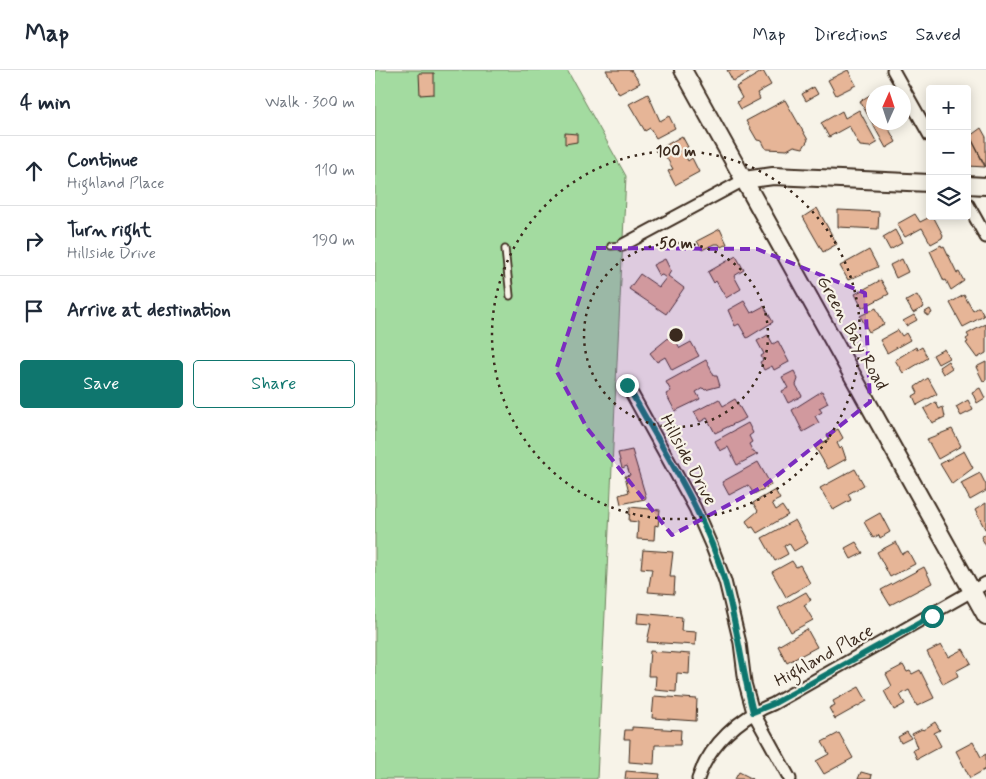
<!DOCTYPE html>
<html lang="en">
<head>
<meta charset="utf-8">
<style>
  :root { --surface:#fff; --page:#f2f2f3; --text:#1f2937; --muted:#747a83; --line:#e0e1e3; --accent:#0f766e }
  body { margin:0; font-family:Mynerve,sans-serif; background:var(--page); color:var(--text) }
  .controls { position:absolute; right:15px; top:15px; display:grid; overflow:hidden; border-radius:5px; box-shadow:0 2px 12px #0003 }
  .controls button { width:45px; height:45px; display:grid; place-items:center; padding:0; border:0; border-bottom:1px solid var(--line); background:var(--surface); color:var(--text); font:25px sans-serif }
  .compass { position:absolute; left:491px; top:15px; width:45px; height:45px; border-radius:50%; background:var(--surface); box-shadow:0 2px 12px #0003; rotate:3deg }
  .stop { position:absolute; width:15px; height:15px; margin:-11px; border:4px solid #0f766e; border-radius:50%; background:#fff }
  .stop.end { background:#0f766e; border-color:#fff; box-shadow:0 1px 5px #0008 }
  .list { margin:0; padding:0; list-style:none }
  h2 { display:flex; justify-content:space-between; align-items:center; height:65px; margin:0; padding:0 20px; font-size:21px }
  h2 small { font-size:16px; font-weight:400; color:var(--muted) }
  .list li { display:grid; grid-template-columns:32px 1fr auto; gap:15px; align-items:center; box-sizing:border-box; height:70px; padding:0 20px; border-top:1px solid var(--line) }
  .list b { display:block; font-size:19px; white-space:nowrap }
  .list p { margin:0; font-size:16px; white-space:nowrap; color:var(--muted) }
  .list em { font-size:16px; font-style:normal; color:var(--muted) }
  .actions { display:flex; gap:10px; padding:15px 20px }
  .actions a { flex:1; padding:11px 0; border:1px solid var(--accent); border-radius:5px; text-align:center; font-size:18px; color:var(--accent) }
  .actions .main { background:var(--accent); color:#fff }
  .icon { flex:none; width:28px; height:28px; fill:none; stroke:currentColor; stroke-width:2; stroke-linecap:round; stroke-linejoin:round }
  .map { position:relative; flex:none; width:611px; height:709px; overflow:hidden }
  header { display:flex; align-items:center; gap:30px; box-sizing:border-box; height:70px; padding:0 25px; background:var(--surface); border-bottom:1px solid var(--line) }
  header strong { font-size:24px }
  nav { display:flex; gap:28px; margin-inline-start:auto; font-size:18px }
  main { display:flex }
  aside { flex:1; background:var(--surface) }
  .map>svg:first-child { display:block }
</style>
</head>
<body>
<header>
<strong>Map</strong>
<nav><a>Map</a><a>Directions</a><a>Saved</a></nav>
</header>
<main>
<aside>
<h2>4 min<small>Walk · 300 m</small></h2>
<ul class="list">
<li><svg class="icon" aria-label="ahead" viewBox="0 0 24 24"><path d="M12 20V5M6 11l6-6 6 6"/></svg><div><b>Continue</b><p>Highland Place</p></div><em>110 m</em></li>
<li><svg class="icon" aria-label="right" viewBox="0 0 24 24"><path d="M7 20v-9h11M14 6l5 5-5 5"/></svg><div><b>Turn right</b><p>Hillside Drive</p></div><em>190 m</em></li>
<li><svg class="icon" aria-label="arrive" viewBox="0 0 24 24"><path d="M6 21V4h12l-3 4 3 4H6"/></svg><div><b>Arrive at destination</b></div></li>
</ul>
<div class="actions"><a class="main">Save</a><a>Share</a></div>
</aside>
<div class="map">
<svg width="611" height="709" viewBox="0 0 611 709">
  <rect width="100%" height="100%" fill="#f7f3e8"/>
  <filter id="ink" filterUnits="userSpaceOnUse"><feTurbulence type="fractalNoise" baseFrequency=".02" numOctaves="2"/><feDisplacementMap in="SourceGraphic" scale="10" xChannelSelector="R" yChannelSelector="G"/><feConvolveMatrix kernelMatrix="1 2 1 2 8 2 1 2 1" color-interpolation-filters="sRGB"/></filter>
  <g filter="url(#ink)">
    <path fill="#a3dba0" stroke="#6f825f" d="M0 0H192L251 106 222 709H0Z"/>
    <path fill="#e6b597" stroke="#3b2a1e" d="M231 0H256L265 13 244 24Z
      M352 0H380L358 11Z
      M473 0 481 15 461 25 453 10Z
      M388 1 396 15 382 23 385 29 366 39 362 32 367 28 361 17Z
      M44 3H59V24L45 25Z
      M439 17 443 24 431 31 427 24Z
      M273 24 285 51 294 46 300 58 281 68 275 58 270 61 254 34Z
      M495 25 498 31V52H510L521 72 511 78 485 31Z
      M410 30 433 70 428 78 419 76 412 80 391 79 387 71 382 70 371 51Z
      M484 40 502 73 495 77 485 76 474 56 454 67 446 53 467 41 470 48Z
      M606 58 611 67V97L595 66Z
      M190 63 202 64V72L190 74Z
      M307 66 313 77 307 80 313 91 317 88 324 102 300 115 293 101 298 99 286 78Z
      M595 66 610 97 593 96 592 94V67Z
      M442 138 462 174 448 182 428 147Z
      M463 140 504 142 503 159 463 157Z
      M540 144 545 152 555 147 556 149 559 148 568 165 567 168 556 174 547 158 530 167 522 154Z
      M345 159 352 174 346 177 344 174H339L327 180 322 171Z
      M520 160 527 173 515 180 508 167Z
      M566 175 567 177 569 176 582 203 584 202 589 211 576 220 571 210 569 211 555 181Z
      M494 180 503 197 473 210 465 196Z
      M361 186 369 200 359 206 366 219 351 228 341 211 339 213 333 202Z
      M290 189 296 201 293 206 309 218 291 244 254 219 265 204 284 217 291 208 287 205 284 206 278 195Z
      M527 189 533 202 521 208 515 195Z
      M506 210 514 224 487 238 480 224Z
      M542 225 549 237 538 243 531 231Z
      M589 225 598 241 604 237 609 246 588 257 575 233Z
      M369 231 376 243 389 236 398 252 372 268 364 254 360 256 353 240Z
      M501 238 509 254 494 262 485 246Z
      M555 239 557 243 552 246 550 242Z
      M539 245 542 250 531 256 528 251Z
      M611 254V283L602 288 591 273 593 272 591 269 594 267 592 264Z
      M523 260 527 266 531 263 535 270 512 283 505 270Z
      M297 265 305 278 316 272 324 286 297 300 290 287 282 292 275 283Z
      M393 265 398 274 403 271 414 292 399 300 397 296 389 300 385 292 388 290 386 286 389 284 382 271Z
      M541 277 542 280 547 277 553 288 528 303 520 290Z
      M569 279 574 288 563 294 558 285Z
      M331 290 339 306H342L345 316 330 320 328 318 321 322 325 329 300 341 291 324 296 321 291 312Z
      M573 291 577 298 568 304 564 297Z
      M611 292V310L608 311 601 297Z
      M419 301 423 309 421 315 427 326 413 333 407 321 413 318 407 307Z
      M553 308 562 324 542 335 538 326 543 323 540 317Z
      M605 318 610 328 602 333 597 322Z
      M447 321 453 333 444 338 447 342 440 346 444 353 428 362 417 340Z
      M344 329 348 336 360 329 371 348 340 363 332 348 325 352 319 342Z
      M593 330 598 340 586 346 581 337Z
      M561 332 564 339 568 337 570 347 557 353 549 339Z
      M373 353 378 363 374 366 377 372 374 374 378 382 383 384 362 395 353 377 345 381 340 371Z
      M463 359 468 368 462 373 465 379 467 377 471 389 453 399 440 377 454 369 452 365Z
      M577 359 586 376 563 389 552 369Z
      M257 380 271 427 270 429 246 434 244 425 254 422 250 406 255 405 252 396 247 398 243 383Z
      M589 381 598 398 577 414 565 394Z
      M383 392 396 415 379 424 373 415 354 425 347 412Z
      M480 399 489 415 473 424 476 430 458 440 445 418Z
      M605 403 611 415V421L595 430 586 413Z
      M400 420 405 429 397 433 401 440 407 436 413 445 382 463 378 457 375 458 371 451 383 441 378 433Z
      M611 433V459H610L600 440Z
      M255 437 285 440 283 456 280 455 279 470 262 469 263 452 254 451Z
      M505 443 515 462 505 468 504 465 498 468 489 452Z
      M420 450 433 473 419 481 414 473 409 476 413 484 400 491 387 468Z
      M611 464V476L606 467Z
      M481 472 488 483 476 489 470 478Z
      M521 472 527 484 533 481 540 494 515 507 502 482Z
      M268 480 298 482 295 507H300L299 524 273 522 277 499 266 498Z
      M417 491 421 497 425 495 435 513 411 527 397 502Z
      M549 497 557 513 515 535 506 520Z
      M431 522 436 530 429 535 438 550 416 562 403 538Z
      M263 543 307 547 306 561 321 562 320 575 272 572 276 554 262 553Z
      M432 559 442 577 412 593 403 576Z
      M566 575 573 587 588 579 596 593 581 601 583 606 568 614 552 582Z
      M275 581 315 584 314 604 302 603 301 622 280 620 281 606H273Z
      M528 595 532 602 535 601 537 604 545 600 559 628 542 636 534 620 525 625 530 634 519 640 509 621 517 616 511 604Z
      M484 617 492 631 460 649 454 638 460 635 458 631Z
      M279 626 322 629 321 651 277 648Z
      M560 652 565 660 559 663 566 676 542 689 538 680 542 678 537 664 547 659 548 660Z
      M257 657 306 660 305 675H280L279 694 254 692 255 669H249L250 660H257Z
      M532 662 536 668 526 673 523 667Z
      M464 663 478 688 449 704 441 691 454 684 447 672Z
      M598 672 606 687 611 684V699L595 708 581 681Z
      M251 701 285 704 284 709H250Z
      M364 702 378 709H360Z
      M486 702 497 705 496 709H483Z"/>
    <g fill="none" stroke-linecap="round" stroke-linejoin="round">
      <g stroke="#3b2a1e" stroke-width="9">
        <path id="lane" d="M236 176 248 175
          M130 179 135 226"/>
      </g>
      <g stroke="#3b2a1e" stroke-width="15">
        <path id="street" d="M518 0 555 66
          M592 133 611 167
          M248 175 369 110
          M252 315 320 438 337 477 350 511 365 573 370 613 378 642 415 709
          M323 709C334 675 365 647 398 634L611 513"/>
      </g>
      <g stroke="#3b2a1e" stroke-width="20">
        <path id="secondary" d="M308 0 611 546
          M369 110 398 106 555 113
          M592 115 611 116"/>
      </g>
      <use href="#lane" stroke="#f7f3e8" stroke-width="5.5"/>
      <use href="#street" stroke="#f7f3e8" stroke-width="11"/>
      <use href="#secondary" stroke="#f7f3e8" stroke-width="16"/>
    </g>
  </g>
  <g fill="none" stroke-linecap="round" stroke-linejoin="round" filter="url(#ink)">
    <path stroke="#0f766e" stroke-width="6" d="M252 315C287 378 330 442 350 512 362 555 367 599 378 642L398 634 557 546"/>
  </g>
  <path fill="#7b2cbf" fill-opacity="0.2" stroke="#7b2cbf" stroke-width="4" stroke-dasharray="10 6" stroke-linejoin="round" d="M221 178 382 179 490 223 495 332 389 416 297 465 212 358 181 300Z"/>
  <g fill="none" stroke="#3b2a1e" stroke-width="2.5" stroke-dasharray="2.5 5">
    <circle cx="301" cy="265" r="92"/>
    <circle cx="301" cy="265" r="184"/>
  </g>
  <g text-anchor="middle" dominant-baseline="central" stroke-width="4.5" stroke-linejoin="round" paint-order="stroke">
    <g font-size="18" fill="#3b2a1e" stroke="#f7f3e8">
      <text transform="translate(477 263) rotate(61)">Green Bay Road</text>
      <text transform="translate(313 390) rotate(62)">Hillside Drive</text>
      <text transform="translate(449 586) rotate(-29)">Highland Place</text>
    </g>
  </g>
  <circle cx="301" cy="265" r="8" fill="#3b2a1e" stroke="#f7f3e8" stroke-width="2.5"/>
  <g font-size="15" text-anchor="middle" font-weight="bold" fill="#3b2a1e" stroke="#f7f3e8" stroke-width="4.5" stroke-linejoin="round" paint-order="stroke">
    <text x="301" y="86">100 m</text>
    <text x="301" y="178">50 m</text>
  </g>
</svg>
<div class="controls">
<button>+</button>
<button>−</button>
<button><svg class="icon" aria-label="layers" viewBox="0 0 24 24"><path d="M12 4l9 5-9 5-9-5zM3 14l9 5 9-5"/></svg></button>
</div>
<svg class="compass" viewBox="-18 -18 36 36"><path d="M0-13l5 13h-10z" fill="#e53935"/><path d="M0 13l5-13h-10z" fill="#747a83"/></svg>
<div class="stop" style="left:557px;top:546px"></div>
<div class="stop end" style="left:252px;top:315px"></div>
</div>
</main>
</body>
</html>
